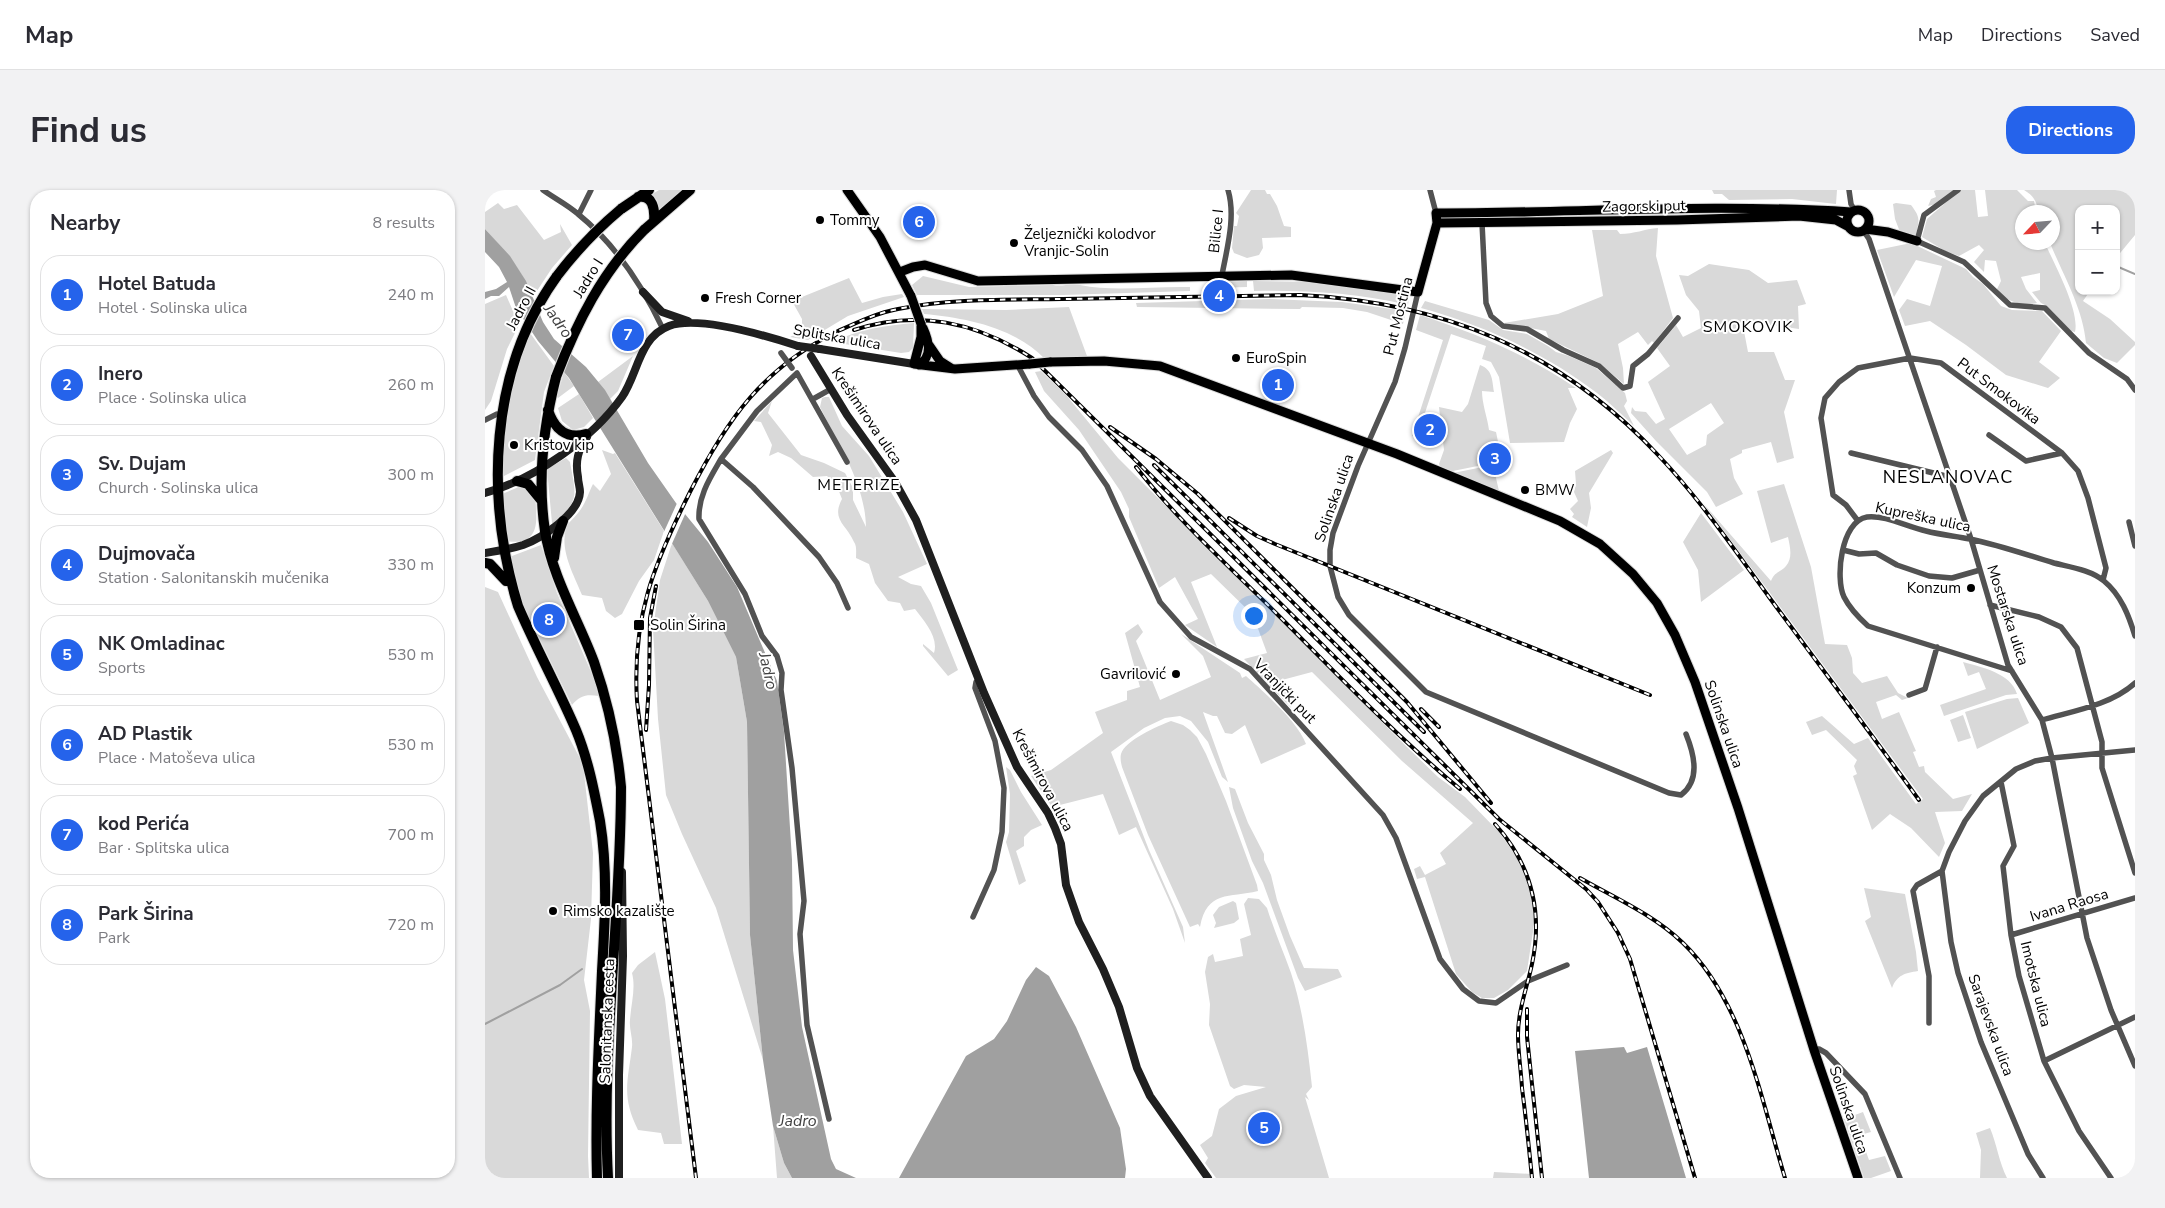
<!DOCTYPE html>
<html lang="en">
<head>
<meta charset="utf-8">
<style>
  :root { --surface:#fff; --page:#f2f2f3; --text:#2b2b33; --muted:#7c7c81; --line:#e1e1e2; --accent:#2563eb }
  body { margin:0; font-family:"Nunito Sans",sans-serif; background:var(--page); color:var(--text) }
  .controls { position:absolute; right:15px; top:15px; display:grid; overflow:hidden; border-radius:10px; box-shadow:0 1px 4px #0004 }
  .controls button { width:45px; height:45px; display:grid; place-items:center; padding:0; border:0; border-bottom:1px solid var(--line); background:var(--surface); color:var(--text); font:25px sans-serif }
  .compass { position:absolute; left:1530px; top:15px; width:45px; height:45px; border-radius:50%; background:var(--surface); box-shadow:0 1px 4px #0004; rotate:244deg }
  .you { position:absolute; left:768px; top:425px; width:18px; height:18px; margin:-12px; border:4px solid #fff; border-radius:50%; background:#1a73e8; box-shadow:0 0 0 8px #1a73e833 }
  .badge { display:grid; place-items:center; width:32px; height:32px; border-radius:50%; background:var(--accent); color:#fff; font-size:16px; font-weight:700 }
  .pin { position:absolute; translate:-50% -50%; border:2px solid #fff; box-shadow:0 1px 5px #0006 }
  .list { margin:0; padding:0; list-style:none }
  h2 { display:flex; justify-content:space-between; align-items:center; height:65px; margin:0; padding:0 20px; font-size:21px }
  h2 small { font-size:16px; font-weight:400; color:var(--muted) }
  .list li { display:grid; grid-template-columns:32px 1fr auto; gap:15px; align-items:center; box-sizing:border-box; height:80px; margin:0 10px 10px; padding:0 10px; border:1px solid var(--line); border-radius:20px }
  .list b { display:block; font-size:19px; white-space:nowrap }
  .list p { margin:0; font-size:16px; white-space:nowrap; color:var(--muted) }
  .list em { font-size:16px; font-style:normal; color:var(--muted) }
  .map { position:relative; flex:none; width:1650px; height:988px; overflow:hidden; border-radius:20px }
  header { display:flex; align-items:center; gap:30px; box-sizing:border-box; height:70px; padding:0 25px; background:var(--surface); border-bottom:1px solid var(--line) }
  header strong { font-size:24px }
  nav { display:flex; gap:28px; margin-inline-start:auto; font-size:18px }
  .intro { display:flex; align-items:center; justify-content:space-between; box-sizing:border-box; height:120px; padding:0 30px }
  h1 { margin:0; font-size:35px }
  .button { padding:12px 22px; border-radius:20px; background:var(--accent); color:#fff; font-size:18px; font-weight:700 }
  main { display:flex; gap:30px; padding:0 30px }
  aside { flex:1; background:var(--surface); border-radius:20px; box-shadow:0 1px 4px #0004 }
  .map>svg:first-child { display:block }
</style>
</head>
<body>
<header>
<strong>Map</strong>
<nav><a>Map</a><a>Directions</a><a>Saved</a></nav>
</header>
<div class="intro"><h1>Find us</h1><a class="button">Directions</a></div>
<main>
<aside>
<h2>Nearby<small>8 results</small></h2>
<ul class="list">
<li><span class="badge">1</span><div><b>Hotel Batuda</b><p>Hotel · Solinska ulica</p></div><em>240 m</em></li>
<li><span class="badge">2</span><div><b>Inero</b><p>Place · Solinska ulica</p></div><em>260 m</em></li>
<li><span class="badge">3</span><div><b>Sv. Dujam</b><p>Church · Solinska ulica</p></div><em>300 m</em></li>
<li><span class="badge">4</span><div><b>Dujmovača</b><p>Station · Salonitanskih mučenika</p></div><em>330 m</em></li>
<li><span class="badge">5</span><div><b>NK Omladinac</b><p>Sports</p></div><em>530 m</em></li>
<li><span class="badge">6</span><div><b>AD Plastik</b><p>Place · Matoševa ulica</p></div><em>530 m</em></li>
<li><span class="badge">7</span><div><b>kod Perića</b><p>Bar · Splitska ulica</p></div><em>700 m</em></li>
<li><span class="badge">8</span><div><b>Park Širina</b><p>Park</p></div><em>720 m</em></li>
</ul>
</aside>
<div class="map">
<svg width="1650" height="988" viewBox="0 0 1650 988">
  <rect width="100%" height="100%" fill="#fff"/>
  <path fill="#d9d9d9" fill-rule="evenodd" d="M174 0H200L174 19 172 10 166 5Z
    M766 0H780L782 4H785L792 16 799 36 806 37V47L777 48 778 58 774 65 762 68 749 63 747 58 749 36H752L754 26 751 23Z
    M1227 0H1352L1351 14 1307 9 1244 10 1237 4H1229Z
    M1451 0H1471L1451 14 1443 16 1446 9 1451 7 1449 1Z
    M1475 0H1490L1493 27 1503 26 1500 0H1532L1543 11H1549L1551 22H1538V52L1560 53C1569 74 1595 120 1590 142L1586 141 1560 115 1556 113 1547 102 1555 100V83L1536 87 1541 99 1552 113C1534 116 1525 112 1511 101L1516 91 1511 71 1500 70 1499 82 1489 72 1499 60 1494 55 1474 66 1460 61 1437 47 1442 29Z
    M1539 0H1646L1647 5 1650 4V45L1631 68V19H1594V101H1605L1598 111 1625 129 1650 152V155L1632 173 1619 168 1601 153C1598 118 1578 85 1565 53L1568 52V22H1554C1551 11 1549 6 1539 0Z
    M13 13 19 19 32 15 59 50 76 42 75 34 87 55 67 78 48 107C37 80 19 60 0 39V22Z
    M1411 13 1426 15C1436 28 1434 30 1431 45L1415 42 1410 29 1408 14Z
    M1173 38 1171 66 1188 128 1169 153 1167 151 1163 155 1153 142 1133 154 1138 178 1139 194 1114 173 1064 149 1061 141 1019 133 1073 124 1118 106 1107 40H1132L1135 44C1149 44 1160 39 1173 38Z
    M1426 53 1481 79 1488 87 1498 94 1516 116 1527 120 1557 121 1576 141 1554 172 1575 188 1563 198 1521 185 1481 155 1445 131 1420 136 1414 120 1422 109 1445 116 1457 76 1431 70 1409 107 1392 60Z
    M1224 74 1264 80 1283 93 1312 90 1321 114 1313 116 1314 139 1257 131 1263 162H1289L1300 190H1310L1299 222 1309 268 1292 273 1286 252 1257 260V263L1245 269 1249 288 1258 304 1231 317 1222 302 1171 251 1146 223 1147 217 1150 221 1161 222 1171 234 1180 229 1163 192 1185 176 1172 158 1191 135 1198 147 1216 138 1214 121 1201 105 1194 85 1203 86ZM1226 213 1239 233 1222 245 1221 255 1202 265 1184 239Z
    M438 86 484 97 568 95C577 97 585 93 595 95 629 102 669 96 705 97V101L578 105H432L427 95Z
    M364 88 377 113 398 107 417 104 419 107 363 126 323 150 305 147 317 141V129L307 111Z
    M762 91V97L727 98V92Z
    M768 91 830 92 920 105 924 108 923 115C872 103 820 100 769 101Z
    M21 105 34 135 22 159 6 211 0 220V114Z
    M785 109 857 112 921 121 918 134 882 122 858 118 817 117 815 119 652 117 651 113Z
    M940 111 1004 130 1018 140 1042 144 1063 156 1071 162 1084 166 1111 178 1140 203 1142 211 1139 216 1149 236C1137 225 1125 213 1112 203 1060 163 998 135 936 118Z
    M584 117 602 166 560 169C529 137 481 128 439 124L437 119 521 120Z
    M935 125C993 144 1040 164 1091 198H1083L1092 219 1085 233 1079 252 1025 253 1014 187 1006 172 997 169 1001 156 966 144 932 247 927 246 958 150 931 140Z
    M429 133 428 158 424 162 416 163 347 152C373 140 401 135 429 133Z
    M45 143 69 176 59 202 50 270 17 287 12 268 24 195Z
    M148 166 133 201 125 209 113 192Z
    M995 175C1008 180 1007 190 1009 202L997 201C997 214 1002 226 1004 240L1011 242 1017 271 963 282 956 278 954 274 959 260 954 217 977 222 983 214Z
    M556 181 581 205 633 268 922 557 953 587 980 607 1014 642 1031 666 1041 686 1046 701 1049 735 1042 781 1023 800 1009 808H997L987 802 971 784 940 687 932 689 929 679 935 676 940 685 961 674 955 663 988 633 917 571 827 482 797 490 806 518 759 469 782 463 768 425 726 384 706 392 732 457 700 435 713 429 690 387 674 398 644 327V319L636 302 594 240 559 201 550 182Z
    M79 182 89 196 73 208 72 206Z
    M94 204 108 228 99 237 88 240 77 231 73 218Z
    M340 207H344L357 236 384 266 418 322 442 374 413 387 426 394 436 396 446 413 473 480 463 486 438 456V454L449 463C454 447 439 431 430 419L419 421 415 413 403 411 390 393 384 374 371 368C371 363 372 356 369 352 361 334 346 330 357 309L351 294 342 286 328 287 306 268 293 262 284 266 287 255 276 232 269 231 287 211 283 223 316 265 339 273 360 283 368 298V310L381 337C380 293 354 256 335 217L337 208Z
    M117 260 128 264 130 263 179 341 169 370 154 391 137 424 130 428 121 421 117 408 97 405C89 385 72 356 83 334 87 329 92 325 96 319 101 312 104 302 108 294L115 301 126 284Z
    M1126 260 1128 263 1104 303 1106 318 1102 337 1087 327 1089 324 1085 319 1093 311 1089 302 1091 294 1090 281Z
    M81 268 85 272C91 306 95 309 69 334L67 333 62 279Z
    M1008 275 1014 301 968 283Z
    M1299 294 1326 377 1340 454 1362 455 1367 468 1368 483 1377 493 1402 486 1413 503 1423 508 1417 510 1411 505 1391 512 1397 529 1414 522 1431 561 1428 562 1434 577 1439 576 1440 582 1468 609 1487 604 1477 621 1450 622 1460 653 1454 667 1426 638 1405 624 1387 640 1368 586 1372 584 1369 576 1372 570 1341 540 1327 545 1321 532 1337 526 1369 554 1383 548 1431 614 1438 609 1218 313 1286 391C1290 381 1295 383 1301 376 1308 368 1305 357 1303 347L1286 353 1272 301Z
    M36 296C39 298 43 299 46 302 51 307 51 314 51 321 53 342 46 355 22 351L17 304Z
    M1216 323 1259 380 1216 412 1213 380 1198 352Z
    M187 353 223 411 251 467 262 532 265 745 278 870 231 718 197 644 181 605 173 529 168 439 175 390Z
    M56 355 72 403 110 491 114 506C102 504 95 505 87 515L33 405 22 368Z
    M0 397 13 402 52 487 98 574 108 663 106 729 99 790 105 821 103 966 104 988H0Z
    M653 434 658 442 651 451 675 510 726 487 718 466 696 444 755 483 757 488 761 486C779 502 813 532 821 554L776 574 760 535 747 544 740 543 732 526H728L718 522 743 592 737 587 723 552 706 531 695 526 680 528 659 538 626 562 664 660 698 737 700 753 688 719 651 637 634 645 618 604 567 617 546 586 566 580 618 543 610 522 642 510V501L655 497 640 443Z
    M1478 472C1496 477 1526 483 1532 504L1521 505 1459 526 1455 515 1501 499 1494 482 1483 486Z
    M1533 508 1544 533 1492 559 1480 522 1522 509Z
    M1478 525 1486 548 1473 552 1465 530Z
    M686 531 698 535 705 540 712 547 721 564 741 611 772 695 773 701C744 708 722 700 715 737L713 734 705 737 663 645 637 577C636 573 635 568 636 564 640 550 673 536 686 531Z
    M521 577 525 580 536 602 557 635 546 640 539 647V656L531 661 541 691 534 695 521 652 524 642 525 604Z
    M744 597 750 599 763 633 779 664V670L786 685 792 710 805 746 819 778 853 779 857 787 820 801 813 788 778 693 767 671 748 618Z
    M1379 698 1420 704 1431 762 1433 781C1420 783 1412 785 1407 798L1380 731 1386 727Z
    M763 708 774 709 782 718C789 740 798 761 806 783 818 820 823 859 827 897L821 904 824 910 820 907 844 988H731L720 973 723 968 715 955 727 946 734 919 751 906 781 897 759 895 749 899 745 896 724 835 725 814 720 782 723 767 728 764 730 772 758 766 755 749 766 745 759 714Z
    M748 711 751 713 754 729 749 733 729 738 731 733 728 725 734 717Z
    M170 762 180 809 197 954H179L176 943 153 940C136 906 143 891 147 857 148 848 144 839 145 830 146 814 151 798 147 783L153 775Z
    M1378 922 1386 942 1375 945 1384 970 1400 966 1406 981 1386 988H1379L1359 929Z
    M288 936 299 973 307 988H292Z
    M1505 938C1512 955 1514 972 1522 988H1495L1496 960 1491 943Z
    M1009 982 1046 984 1045 988H1008Z"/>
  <path fill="#a0a0a0" d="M0 39 25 66 41 91 58 132 69 149 101 177 120 200 163 273 191 313 223 352 252 397 292 491 299 542 307 670 308 760 317 837 346 969 351 979 371 988H307L299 973 288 936 278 870 265 745 262 532 251 467 223 411 84 188 53 151 31 118 24 97 14 106H6L0 109V102L11 99 22 92 14 77 0 62Z
    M551 777 564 786 591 837 635 938 641 979 640 988H414L481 866 509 849 522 831 541 790Z
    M1139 857 1142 863 1162 857 1201 988H1104L1090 861Z"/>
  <path fill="#fff" d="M193 311 201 322 186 356 178 344Z"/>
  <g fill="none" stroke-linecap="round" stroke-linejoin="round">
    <path stroke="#a0a0a0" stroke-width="2" d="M1631 76 1650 84
      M0 834 75 795 97 779"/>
    <g stroke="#dbdbdb" stroke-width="11">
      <path id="primary" d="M362 0 395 47 426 106
        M1362 31a11 11 0 1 1 22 0a11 11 0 1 1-22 0Z
        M952 33 1192 30 1314 26 1351 30 1364 37
        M1380 39 1403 42 1432 51
        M415 82 428 77 440 75 493 91 806 85 933 102 952 33 951 23C1089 23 1228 13 1366 22
        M436 134V147L429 174 470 179 545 174
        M444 155 455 171 466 178
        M565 172 619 171 675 176 912 264 1075 331 1115 354 1148 384 1172 413 1190 445 1210 492 1253 618 1329 860 1373 988
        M434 175C448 166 444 151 438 138"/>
    </g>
    <g stroke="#dbdbdb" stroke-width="12">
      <path id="highway" d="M153 7C168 4 170 20 169 31
        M136 19 164 0
        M159 40 205 0
        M72 86C4 180 0 308 33 416 51 458 73 498 91 540 103 569 109 600 115 631 123 680 120 731 117 781 114 850 110 919 112 988
        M71 187C58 238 52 288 60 341 67 387 93 429 109 472 123 512 132 554 136 597 136 727 116 858 123 988
        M63 220C69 238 81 250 101 244
        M32 291 43 294 57 311
        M69 368 72 347 78 331
        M0 373 5 374 21 391"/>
    </g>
    <path stroke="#525252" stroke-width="5.5" d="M58 0C69 8 83 15 93 24 129 53 158 97 178 139
      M945 0 951 23
      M1364 0 1366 14 1370 21
      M1473 0 1439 25 1432 51 1479 72 1525 115 1560 118 1604 163 1642 189 1650 200
      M94 24 106 0
      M997 33 1001 113 1006 126 1018 136 1042 139 1078 160 1114 176 1138 198 1145 196 1148 176 1163 164 1193 128
      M1378 40 1384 49 1486 349 1523 475 1557 530 1567 568 1602 748 1626 820 1650 876
      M737 85C742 58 751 27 743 0
      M933 102 920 158 910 192 873 276 848 343 845 360V376L853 407 864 425 941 502 1184 603 1196 605C1216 590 1209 564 1201 544
      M533 176 549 206 564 227 597 260 622 296 675 412 706 447 765 479 898 625 911 648 955 769 978 799 994 811 1011 813 1043 791 1082 775
      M328 209 346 199
      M0 230 12 224
      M1504 245 1541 271 1577 263
      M1366 263 1465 287
      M236 269C225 288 213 306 214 329L260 404 277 446 292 466 297 483 296 500 307 578 319 711 315 744 322 835 344 929
      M362 272 312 183 272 221 236 269 268 297 334 367 352 393 363 418
      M1373 331 1361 315 1348 305 1336 228 1340 208 1354 192 1373 178 1425 168 1456 173 1577 263 1593 281 1603 308 1621 378 1618 390
      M1644 332 1650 356
      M1358 360 1374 364 1391 363 1412 375 1444 386 1467 388 1495 380
      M1505 415 1554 427 1576 437 1592 458 1617 552V578L1650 683
      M1527 481 1383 436C1373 427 1365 419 1359 407 1350 388 1356 331 1382 327 1401 325 1422 337 1441 341 1456 345 1471 346 1485 349 1514 355 1542 365 1569 373 1585 377 1606 380 1619 391 1636 405 1644 426 1650 446
      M1424 505 1440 499 1452 457
      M1557 530C1588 521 1626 515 1650 493
      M1516 592 1529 656 1518 676 1526 745 1534 786 1559 871 1594 941 1626 988
      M488 727 509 680 517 642 519 598 510 551 490 498 491 492 494 489
      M1526 745 1650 708
      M1444 833V786L1428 701 1432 695 1457 681
      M1329 860 1334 859 1341 863 1380 904 1415 988
      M1559 871 1650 827
      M1558 988 1543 964 1496 852 1473 783 1466 752 1457 681 1464 662 1480 631 1498 606 1531 579 1550 571 1567 568 1650 560"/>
    <path stroke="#1f1f1f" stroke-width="8" d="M158 102 177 122 203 131
      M335 159 429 174
      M326 166 362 225 410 292 431 330 499 503 532 577 563 623 570 638 576 654 581 695 594 732 618 779 634 817 652 878 665 906 723 988
      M0 303C50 289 107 249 137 207 153 184 154 147 184 136 214 125 282 146 313 156
      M0 363C13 361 26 359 38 355 57 348 94 324 95 302 95 297 93 292 93 287 90 271 93 260 102 247
      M134 988V885L138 766 137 682"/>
    <use href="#primary" stroke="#000" stroke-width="9"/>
    <use href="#highway" stroke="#000" stroke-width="10"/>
    <g stroke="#000" stroke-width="4">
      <path id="rail" d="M369 140C433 119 491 132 547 168L1014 629 1101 699 1113 712 1133 743 1145 769 1210 988
        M625 237 671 269 713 304 922 512 1006 613
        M669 275 939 542
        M651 277C694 332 746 378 795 427 854 486 911 546 975 599
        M744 328 772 346 790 354 1165 505
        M936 519 954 537
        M161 540 164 495 165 428 171 396
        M1010 634C1046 674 1058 722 1047 774 1042 798 1033 820 1033 845 1033 862 1036 880 1037 898 1041 928 1044 958 1047 988
        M1095 688C1130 708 1169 725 1198 753 1259 812 1276 909 1300 988
        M1042 819V847L1057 988
        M211 988 152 511C147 427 168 376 205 302 242 229 278 178 353 141 373 132 392 123 413 119 467 108 523 110 577 109 657 108 736 106 815 105 957 112 1075 160 1173 265 1214 308 1249 359 1284 407 1334 475 1385 542 1434 610"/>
    </g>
    <use href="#rail" stroke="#fff" stroke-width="2" stroke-dasharray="5.5" stroke-linecap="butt"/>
    <g stroke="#dbdbdb" stroke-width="11" stroke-linecap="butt">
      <path id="primary-bridge" d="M426 106 436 134
        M545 174 565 172"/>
    </g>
    <g stroke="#dbdbdb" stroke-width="12" stroke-linecap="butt">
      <path id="highway-bridge" d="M72 86C91 61 112 39 136 19
        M71 187C92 132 117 82 159 40"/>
    </g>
    <path stroke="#525252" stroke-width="5.5" d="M296 163 307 178"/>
    <path stroke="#1f1f1f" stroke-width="8" d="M313 156 335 159"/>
    <use href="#primary-bridge" stroke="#000" stroke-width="9"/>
    <use href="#highway-bridge" stroke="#000" stroke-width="10"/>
  </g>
  <g fill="#000" stroke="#fff" stroke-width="2">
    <circle cx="335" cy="30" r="5"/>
    <circle cx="529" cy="53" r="5"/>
    <circle cx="220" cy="108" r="5"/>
    <circle cx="751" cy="168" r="5"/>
    <circle cx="29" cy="255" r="5"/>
    <circle cx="1040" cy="300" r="5"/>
    <circle cx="1486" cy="398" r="5"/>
    <rect x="148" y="429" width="12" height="12" rx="2.5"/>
    <circle cx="691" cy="484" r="5"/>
    <circle cx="68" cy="721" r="5"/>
  </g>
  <g text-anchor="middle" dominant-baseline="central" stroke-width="4" stroke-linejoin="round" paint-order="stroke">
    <g font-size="15" fill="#000" stroke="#fff">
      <text transform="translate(1159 16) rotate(-1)">Zagorski put</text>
      <text transform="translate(731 41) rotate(-84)">Bilice I</text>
      <text transform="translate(103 88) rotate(-58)">Jadro I</text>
      <text transform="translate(36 118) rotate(-62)">Jadro II</text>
      <text transform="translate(913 126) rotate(-76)">Put Mostina</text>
      <text transform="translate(352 147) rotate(10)">Splitska ulica</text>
      <text transform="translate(1514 201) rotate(37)">Put Smokovika</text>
      <text transform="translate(382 226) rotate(56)">Krešimirova ulica</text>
      <text transform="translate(849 308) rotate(-71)">Solinska ulica</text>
      <text transform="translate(1438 327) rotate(12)">Kupreška ulica</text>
      <text transform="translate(1523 425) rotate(72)">Mostarska ulica</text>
      <text transform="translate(800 501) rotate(46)">Vranjički put</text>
      <text transform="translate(1239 534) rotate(71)">Solinska ulica</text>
      <text transform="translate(558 590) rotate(62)">Krešimirova ulica</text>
      <text transform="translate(1584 715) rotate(-17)">Ivana Raosa</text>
      <text transform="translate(1551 794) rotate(76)">Imotska ulica</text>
      <text transform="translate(122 831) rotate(-88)">Salonitanska cesta</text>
      <text transform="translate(1506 835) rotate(70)">Sarajevska ulica</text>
      <text transform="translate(1364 920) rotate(71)">Solinska ulica</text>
    </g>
    <g font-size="15" fill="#000" stroke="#fff" text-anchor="start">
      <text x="345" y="30">Tommy</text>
      <text x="539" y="44">Željeznički kolodvor<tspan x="539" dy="17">Vranjic-Solin</tspan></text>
      <text x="230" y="108">Fresh Corner</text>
      <text x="761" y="168">EuroSpin</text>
      <text x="39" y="255">Kristov kip</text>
      <text x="1050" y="300">BMW</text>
      <text x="1476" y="398" text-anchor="end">Konzum</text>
      <text x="165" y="435">Solin Širina</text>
      <text x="681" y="484" text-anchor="end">Gavrilović</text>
      <text x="78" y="721">Rimsko kazalište</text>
    </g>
    <g font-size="16" font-style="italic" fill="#414141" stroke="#fff">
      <text transform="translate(73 131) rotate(55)">Jadro</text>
      <text transform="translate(283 481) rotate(77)">Jadro</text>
      <text x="313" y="931">Jadro</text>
    </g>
    <g font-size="16" letter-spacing="1" fill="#000" stroke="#fff">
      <text x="1263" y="137">SMOKOVIK</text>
      <text x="374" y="295">METERIZE</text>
    </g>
    <g font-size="18" letter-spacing="1" fill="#000" stroke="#fff">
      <text x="1463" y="287">NESLANOVAC</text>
    </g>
  </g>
</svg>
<div class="controls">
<button>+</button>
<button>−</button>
</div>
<svg class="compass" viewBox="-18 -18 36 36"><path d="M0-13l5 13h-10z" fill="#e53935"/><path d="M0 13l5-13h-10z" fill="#7c7c81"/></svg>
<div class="you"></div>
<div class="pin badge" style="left:793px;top:195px">1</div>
<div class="pin badge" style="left:945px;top:240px">2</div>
<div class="pin badge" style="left:1010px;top:269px">3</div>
<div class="pin badge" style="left:734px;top:106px">4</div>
<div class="pin badge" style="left:779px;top:938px">5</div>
<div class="pin badge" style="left:434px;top:32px">6</div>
<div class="pin badge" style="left:143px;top:145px">7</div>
<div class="pin badge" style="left:64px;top:430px">8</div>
</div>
</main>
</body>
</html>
